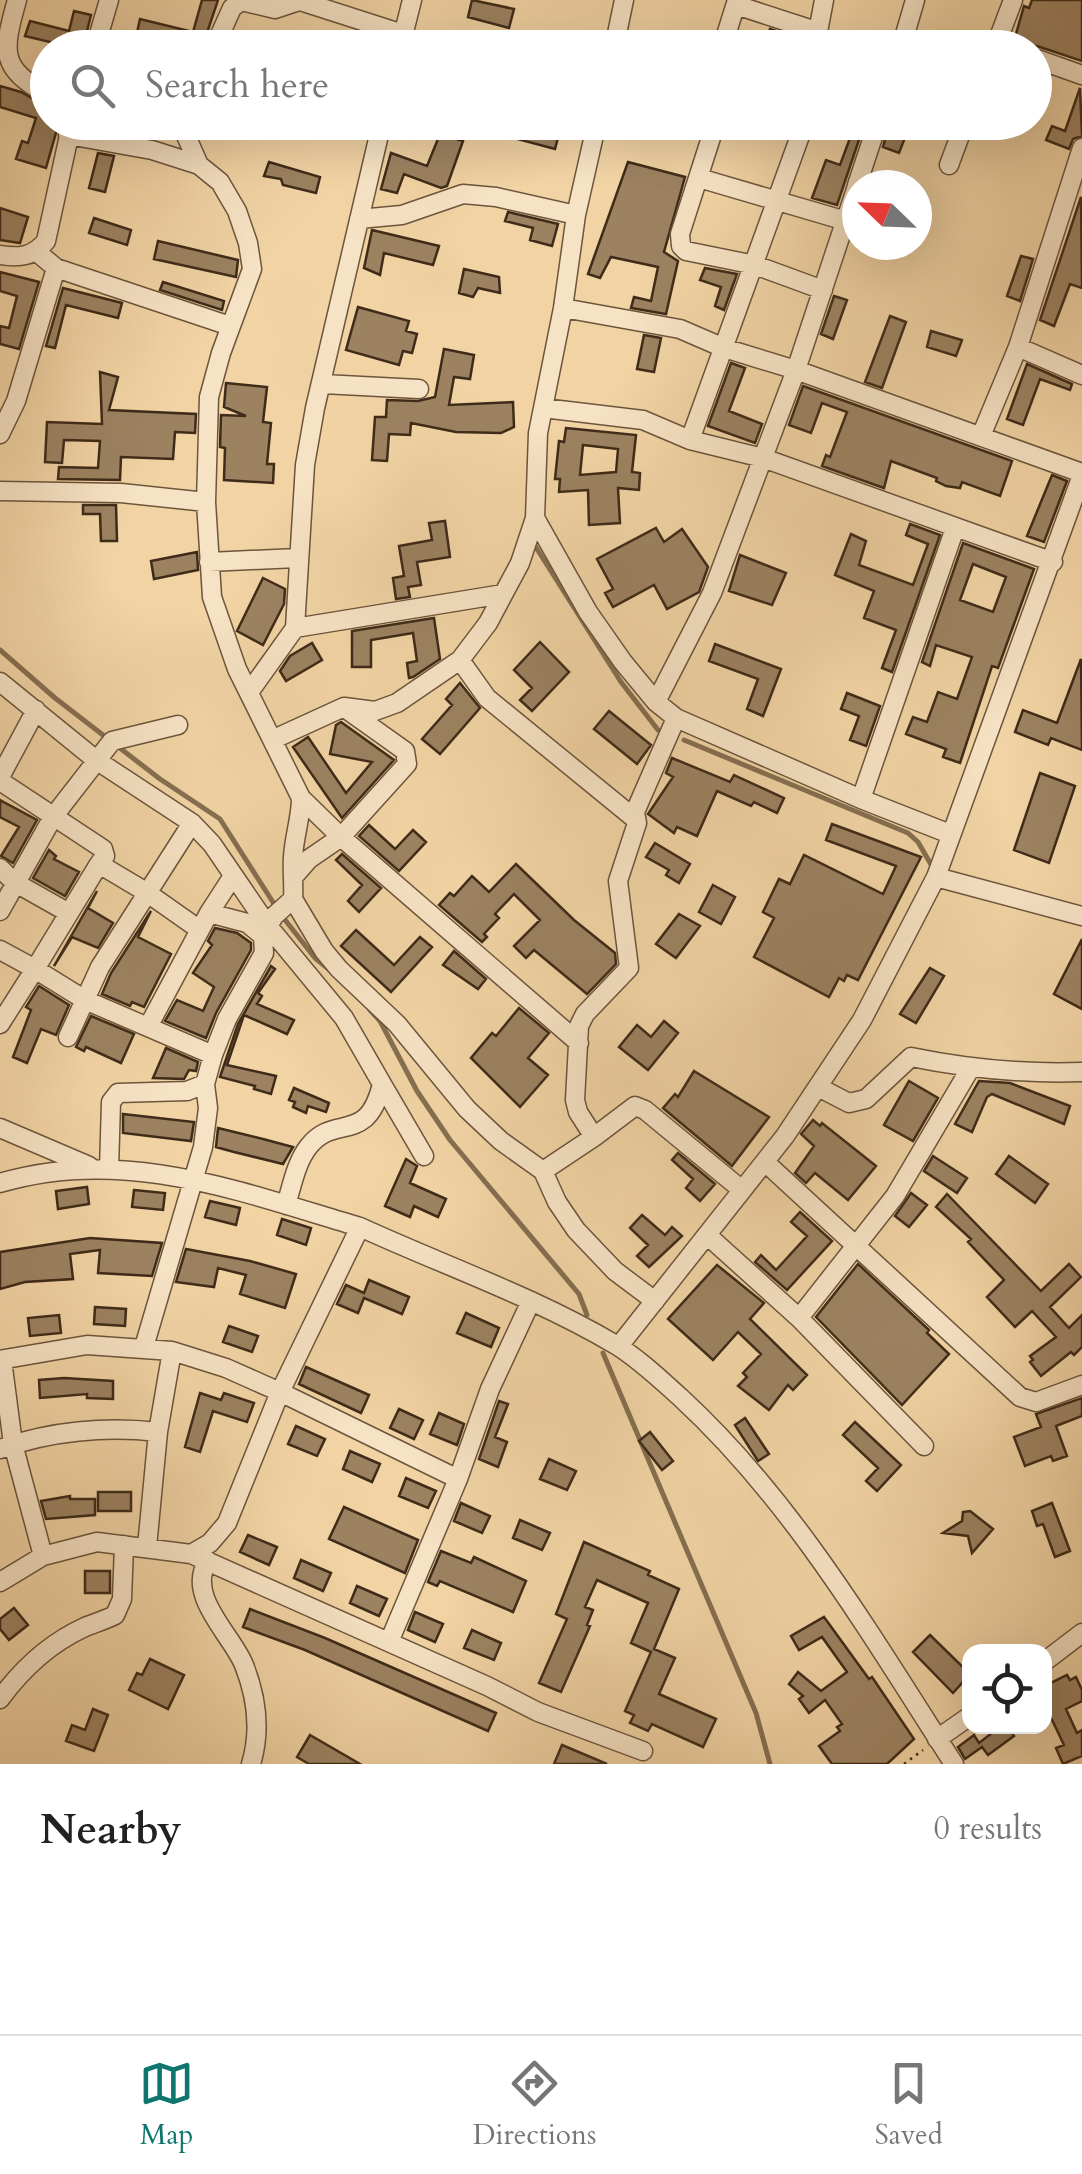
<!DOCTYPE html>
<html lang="en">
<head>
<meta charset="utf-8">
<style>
  :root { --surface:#fff; --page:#f6f6f6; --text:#222; --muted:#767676; --line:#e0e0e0; --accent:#0f766e }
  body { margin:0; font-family:Cardo,serif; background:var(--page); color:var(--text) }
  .controls { position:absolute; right:30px; bottom:30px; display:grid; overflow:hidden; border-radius:20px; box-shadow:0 10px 40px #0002 }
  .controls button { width:90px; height:90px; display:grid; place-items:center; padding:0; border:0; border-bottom:2px solid var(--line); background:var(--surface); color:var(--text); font:50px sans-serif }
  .compass { position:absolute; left:842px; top:170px; width:90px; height:90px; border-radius:50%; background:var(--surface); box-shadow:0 10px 40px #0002; rotate:293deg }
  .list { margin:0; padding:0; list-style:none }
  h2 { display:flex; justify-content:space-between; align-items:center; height:130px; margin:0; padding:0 40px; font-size:42px }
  h2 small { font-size:32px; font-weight:400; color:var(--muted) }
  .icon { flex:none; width:55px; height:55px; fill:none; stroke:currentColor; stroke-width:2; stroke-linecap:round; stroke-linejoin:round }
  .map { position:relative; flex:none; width:1082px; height:1764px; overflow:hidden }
  .search { position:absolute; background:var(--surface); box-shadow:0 10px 40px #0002; left:30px; right:30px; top:30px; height:110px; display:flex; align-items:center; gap:25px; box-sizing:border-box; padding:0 35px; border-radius:55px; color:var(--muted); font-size:38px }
  .sheet { height:270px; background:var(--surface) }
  nav { display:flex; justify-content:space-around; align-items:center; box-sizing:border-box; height:140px; border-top:2px solid var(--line); background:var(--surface); font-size:28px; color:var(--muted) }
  nav a { display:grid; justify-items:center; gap:5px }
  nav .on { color:var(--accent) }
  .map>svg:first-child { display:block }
</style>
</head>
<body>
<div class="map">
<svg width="1082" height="1764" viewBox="0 0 1082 1764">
  <rect width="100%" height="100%" fill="#f1d3a4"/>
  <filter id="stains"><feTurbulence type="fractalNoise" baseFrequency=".002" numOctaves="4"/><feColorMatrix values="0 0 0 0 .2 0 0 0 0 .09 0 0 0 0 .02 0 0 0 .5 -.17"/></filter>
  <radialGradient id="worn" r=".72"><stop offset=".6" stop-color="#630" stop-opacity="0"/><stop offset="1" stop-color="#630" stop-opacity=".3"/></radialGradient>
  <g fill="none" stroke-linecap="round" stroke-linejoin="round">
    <path stroke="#856e50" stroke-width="5" d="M532 541 621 682 658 730
      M0 650 55 698 160 779 220 819 276 907
      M684 740 908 833 918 842 933 868
      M282 916 315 958 331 971
      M370 1010 380 1021 417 1091 450 1140 579 1294 587 1315
      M603 1353 756 1713 770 1764"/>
  </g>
  <path fill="#9c8261" stroke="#3f2b19" stroke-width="2.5" fill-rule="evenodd" d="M202 0H218L202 48H161L162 42 136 37 140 19 193 32Z
    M472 0 514 9 509 28 468 17Z
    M1032 0H1082V61L1037 46 1012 48 1024 6 1029 8Z
    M74 11 91 15 85 39 75 48 25 36 30 21 69 31Z
    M770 29 804 40 803 48H762Z
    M0 86 21 92 48 107V122H59L46 168 16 159 22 141 28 143 36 118 0 107Z
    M1080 88 1082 136 1073 139 1069 149 1046 140 1052 126 1065 131Z
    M510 122 559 134 555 149 506 136Z
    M856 122H865L837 205 812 198 826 160 840 165Z
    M890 122H911L899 153 883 147Z
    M440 134 463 141 447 186 441 188 404 174 397 193 381 189 391 153 427 166Z
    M98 153 114 156 105 192 89 188Z
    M269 162 320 177 316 193 283 185 281 179 264 176Z
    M628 162 685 177 664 252 678 261 666 314 631 308 634 297 651 301 658 267 611 257 600 278 588 274Z
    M1081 197 1082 288 1070 284 1054 326 1040 320Z
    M0 208 28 217 20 243 0 240Z
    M508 212 558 224 552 246 530 240 533 228 505 221Z
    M94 218 131 230 127 245 89 233Z
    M372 230 439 246 433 265 384 253 380 275 364 268Z
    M158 241 238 260 236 277 154 259Z
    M1021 256 1033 259 1020 301 1007 296Z
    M705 268 737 274 724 310 715 306 721 287 700 280Z
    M464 269 499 277 500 293 478 288 473 297 459 293Z
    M0 272 39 282 19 349 0 344V326L9 328 17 296 0 291Z
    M163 282 224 301 222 310 160 290Z
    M63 288 122 303 118 318 66 305 55 348 46 346Z
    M834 296 847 300 833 339 821 334Z
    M358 307 409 321 406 331 417 334 412 353 403 351 399 365 346 350Z
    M890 316 906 322 882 388 865 382Z
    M931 331 962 340 956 356 927 347Z
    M644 335 661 338 654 372 637 369Z
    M444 349 474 355 470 379 454 377 449 405 513 402 514 427 501 433 456 432 411 423 410 435 389 434 387 461 372 460 375 417H386L387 400 418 401 435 397Z
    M731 363 745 368 729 411 762 424 755 443 708 426Z
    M1027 364 1072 384 1070 390 1040 379 1023 425 1007 419Z
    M100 372 118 377 109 410 196 414 195 433 175 432 173 459 121 457 120 480 58 479 59 467 98 468 100 441 64 440 62 463 45 462 47 422 102 424Z
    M226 383 267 387 263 422 271 423 267 464H274L273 483 224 480 225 448 220 447 221 415 246 416 224 407Z
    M803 386 1012 461 1000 496 962 482 960 488 946 486 936 481 937 478 891 461 884 488 822 466 826 455 830 457 847 412 822 403 811 433 789 425Z
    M566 428 636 435 632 472 640 473 639 490 618 488 620 523 589 525 588 490 559 492 560 479H555L559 441 564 442ZM583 445 618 449 616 472 580 475Z
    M1052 475 1067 481 1044 542 1027 536Z
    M83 505H116L117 541H101L100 514H83Z
    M445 521 450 557 417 562 421 585 408 587 410 597 396 599 393 578 404 576 399 546 432 540 429 523Z
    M910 524 940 535 892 672 882 668 896 630 864 618 874 591 835 575 851 534 866 541 859 565 913 585 928 544 906 535Z
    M656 528 664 542 682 529 708 567 699 592 667 609 654 585 613 607 605 593 613 589 597 559Z
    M963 543 1034 569 998 668 992 666 960 763 943 757 946 749 906 734 913 717 927 722 938 692 957 699 972 657 936 645 930 666 922 662ZM973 564 1006 577 993 612 960 600Z
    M197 552 198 570 154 579 151 561Z
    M740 555 786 573 772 605 729 591Z
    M263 578 285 589 284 604 263 645 237 631Z
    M434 618 440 659 413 677 409 678 407 663 417 661 413 633 371 640V667H352V631Z
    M540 642 569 672 532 711 520 700 532 688 514 670Z
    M312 643 322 660 286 681 280 671 290 656Z
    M715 644 781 669 763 716 747 709 758 679 709 661Z
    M1081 659 1082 750 1051 738 1048 745 1015 732 1023 710 1057 723Z
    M460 683 480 708 440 754 422 739 452 705 446 699Z
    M847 693 880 706 866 746 850 740 859 716 841 709Z
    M609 711 651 745 637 764 594 729Z
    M341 722 394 760 342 818 293 747 308 737 346 793 372 762 330 754 336 725Z
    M672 758 730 782 734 775 784 798 777 813 754 802 751 806 717 791 697 836 677 827 674 833 648 814 673 777 666 773Z
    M1040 773 1075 786 1049 863 1014 850Z
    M0 800 37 820 13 863 1 856 19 827 0 817Z
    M832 824 921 857 858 980 847 975 844 981 839 978 829 997 754 957 774 918 763 912 779 879 790 884 804 855 883 894 896 866 826 840Z
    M369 825 395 849 413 830 426 842 399 871 359 836Z
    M655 843 690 864 679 883 666 875 669 870 646 857Z
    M49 850 56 856 54 859 79 872 65 896 33 878Z
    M342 854 381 888 359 912 348 901 362 885 336 860Z
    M516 864 574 920 615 953 616 964 587 994 534 950 526 958 514 946 540 920 514 894 495 914 499 918 484 934 487 937 482 942 439 905 450 893 454 896 472 876 489 892Z
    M713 885 735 897 721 924 699 912Z
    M97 891 88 908 113 923 98 948 72 937 54 966Z
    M151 911 138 937 171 954 144 1007 132 1002 130 1006 102 994 111 973Z
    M679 914 700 926 676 958 656 944Z
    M215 928 237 933 251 943V950L216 1013 206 1038 165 1021 177 1000 203 1011 214 987 193 973 212 945 208 941Z
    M356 930 394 965 420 937 432 947 391 992 341 946Z
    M1082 939V1009L1054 994Z
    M454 951 486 979 478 989 443 965Z
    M271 966 275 969 258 993 262 996 257 1004 294 1020 287 1034 244 1015 227 1065 276 1076 271 1094 254 1089 255 1086 220 1077 238 1024Z
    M930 968 944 976 916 1023 900 1014Z
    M39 986 69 1005 56 1035 41 1029 27 1063 13 1057 31 1010 26 1007Z
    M519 1008 549 1033 528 1058 548 1075 520 1107 471 1058 492 1033 496 1036Z
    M91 1016 134 1034 121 1063 86 1047 84 1051 76 1047Z
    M664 1021 678 1033 648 1070 619 1047 637 1025 651 1037Z
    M166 1048 198 1062 196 1071 189 1070 184 1079 153 1078Z
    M694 1071 769 1117 732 1166 663 1108 675 1094 678 1097Z
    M909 1081 938 1098 913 1141 884 1125Z
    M979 1081 1010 1083 1070 1106 1064 1124 992 1094 987 1097 972 1132 955 1124Z
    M294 1088 329 1103 326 1112 308 1106 306 1113 293 1107 295 1102 289 1100Z
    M123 1114 194 1122 191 1141 123 1133Z
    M813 1120 820 1126 822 1123 876 1166 848 1200 815 1173 806 1183 795 1173 814 1146 801 1134Z
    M218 1128 263 1139 293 1147 283 1164 234 1152 216 1147Z
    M678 1153 715 1184 700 1201 686 1188 693 1179 672 1160Z
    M933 1156 967 1178 957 1193 924 1171Z
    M1009 1156 1048 1184 1035 1203 996 1174Z
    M406 1159 417 1166 410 1183 446 1199 438 1217 414 1206 410 1217 385 1206Z
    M87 1187 89 1204 58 1209 56 1191Z
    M134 1190 165 1193 163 1210 132 1207Z
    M911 1193 927 1205 909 1227 895 1216Z
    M947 1194 1041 1291 1069 1264 1081 1277 1050 1307 1069 1328 1082 1315V1347L1074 1355 1071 1352 1041 1376 1030 1362 1033 1360 1030 1356 1056 1337 1032 1311 1015 1327 987 1297 1004 1280 968 1242 971 1239 936 1207Z
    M210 1201 240 1208 236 1225 205 1217Z
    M800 1212 832 1241 787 1290 755 1262 761 1255 776 1270 807 1236 791 1222Z
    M642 1215 665 1235 672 1227 682 1236 649 1267 637 1256 648 1245 630 1228Z
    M282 1219 311 1228 306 1245 277 1235Z
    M90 1238 162 1243 152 1276 98 1273 100 1250 70 1254 73 1279 25 1282 0 1289V1252Z
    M186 1249 250 1261 296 1274 285 1308 240 1294 246 1275 218 1268 214 1287 176 1282Z
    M858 1264 929 1330 927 1333 949 1354 902 1405 816 1317Z
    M717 1265 764 1303 750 1319 807 1375 793 1390 788 1385 769 1410 738 1386 747 1377 743 1373 761 1354 738 1332 713 1360 668 1319Z
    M369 1280 409 1297 402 1314 364 1298 358 1313 337 1304 346 1285 364 1293Z
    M95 1307 126 1309 125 1326 94 1324Z
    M466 1313 499 1328 491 1347 457 1333Z
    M59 1315 61 1333 30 1336 28 1318Z
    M229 1326 258 1336 252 1352 223 1342Z
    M306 1367 369 1395 361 1413 299 1384Z
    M64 1378 113 1381V1399L87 1398V1394L40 1398 39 1380Z
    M200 1393 221 1400 224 1393 254 1403 247 1422 213 1411 200 1452 185 1447Z
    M1082 1398V1416L1056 1426 1067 1456 1053 1461 1051 1456 1025 1466 1014 1437 1041 1427 1036 1414Z
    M499 1401 508 1404 495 1437 507 1442 498 1467 479 1459Z
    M399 1409 423 1420 414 1439 390 1428Z
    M439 1413 464 1424 457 1445 430 1434Z
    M745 1418 769 1454 758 1461 735 1425Z
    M855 1422 901 1465 877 1491 866 1481 878 1468 843 1435Z
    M296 1426 325 1439 317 1456 288 1444Z
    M650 1432 673 1461 662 1470 639 1441Z
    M350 1451 380 1464 372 1482 343 1469Z
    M549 1459 576 1471 567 1490 540 1479Z
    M406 1478 436 1491 428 1508 399 1496Z
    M98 1492H131V1511H98Z
    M70 1496V1499H95V1515L46 1519 41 1501Z
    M461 1503 490 1516 482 1533 454 1521Z
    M1052 1503 1070 1551 1055 1557 1043 1524 1037 1526 1032 1511Z
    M344 1507 418 1540 405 1573 329 1539Z
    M970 1511 993 1529 972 1553 968 1536 943 1533 962 1521 963 1512Z
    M520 1520 550 1533 542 1550 513 1538Z
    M248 1535 277 1547 269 1565 240 1552Z
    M584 1542 650 1571 648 1575 679 1589 654 1649 675 1658 659 1694 716 1719 703 1747 652 1724 648 1731 630 1723 634 1715 625 1711 651 1652 631 1643 648 1603 597 1580 585 1607 593 1610 587 1625 590 1626 561 1692 539 1683 567 1619 556 1614Z
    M441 1551 471 1563 474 1557 526 1581 513 1612 440 1581 437 1586 428 1582Z
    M301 1560 331 1573 323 1591 294 1578Z
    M85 1571H110V1593H85Z
    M357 1586 387 1599 379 1616 350 1603Z
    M14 1608 28 1625 9 1640 0 1629V1619Z
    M250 1609 325 1638 496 1713 488 1731 305 1650 243 1627Z
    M415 1612 443 1624 435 1642 408 1630Z
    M824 1617 869 1679 872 1677 914 1739 887 1764H832L819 1746 840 1731 837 1727 842 1724 825 1700 809 1713 799 1699 803 1696 789 1684 798 1672 821 1691 847 1672 822 1637 799 1650 791 1636Z
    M472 1630 501 1643 494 1660 464 1648Z
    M930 1635 970 1674 953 1693 913 1652Z
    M150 1659 184 1675 168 1709 129 1690 137 1673 142 1675Z
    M1067 1675 1070 1680 1076 1677 1082 1690V1701L1066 1709 1077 1733 1082 1730V1756L1063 1764 1056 1748 1064 1745 1044 1703V1690L1050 1687 1049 1684Z
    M93 1709 108 1715 94 1751 66 1741 72 1725 85 1730Z
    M1001 1726H1007L1014 1736 988 1755 982 1747 965 1759 958 1747 974 1735 979 1743Z
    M310 1735 360 1764H309L297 1757Z
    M562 1745 607 1764H554Z"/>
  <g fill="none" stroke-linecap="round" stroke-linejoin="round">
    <g stroke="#6c553c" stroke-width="21">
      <path id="minor" d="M17 0C2 53 0 68 48 95
        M297 0 403 34
        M736 5 816 31
        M616 38 652 48
        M95 48 109 0
        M214 48 232 8 241 1 275 9 296 2
        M400 48 412 0
        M614 48 624 0
        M722 48 737 0
        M815 48 824 0
        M901 48 915 0
        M995 48 1013 0
        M1034 58 1082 75
        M180 122 199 165
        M597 122 576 215 563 308 538 433 535 518 588 612 623 662 656 702 676 718 861 799 950 834
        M716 122 680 234 681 246 686 251 755 265 823 290
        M68 135 152 150 199 165 220 182 237 211 248 243 252 269 221 353 209 397 206 502 212 597 237 669 301 798C301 818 294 837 293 857 292 871 294 885 293 899L274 916 263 936 264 953 227 1019 213 1055 205 1084 208 1108 203 1147 144 1347
        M949 165 965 122
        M699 178 846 221
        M857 185 878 122
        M359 219 402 215 463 194 496 197 576 215
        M37 252 56 268 230 326
        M0 255C19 258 33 257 46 241L72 122
        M563 308 680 329 724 348 796 370 1082 473
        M1018 347 1082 375
        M323 384 419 389
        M543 408 643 420 690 440 763 458 1053 562
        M0 434 16 401 56 268
        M981 436 1018 347 1082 148
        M690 440 805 122
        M0 491 121 493 206 502
        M209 562 297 558
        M295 628 503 594
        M460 660 487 698 634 818
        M0 682 96 760 192 823 212 844 268 926 344 1018 382 1084C367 1146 335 1113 309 1146 296 1162 292 1186 286 1205
        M250 691 295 628 305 465 315 408 382 122
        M656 702 712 593 796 370 857 186
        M274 739 344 707 375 711 397 703 460 660 488 623 520 563 535 518
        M0 777 36 710
        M0 781 103 849 105 856 99 864 146 892 200 930
        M301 798 341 837 579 1043
        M861 799 955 528
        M0 868 14 882 69 913
        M295 875 309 859 341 837 407 764 405 751 346 709
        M936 877 1082 916
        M293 899 324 951 339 969 397 1024 467 1109 501 1141 543 1171 557 1202 576 1230 615 1271 655 1301
        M0 911 53 817 112 741 178 725
        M209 913 233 876
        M0 950 35 969 99 864
        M0 1024 35 969 85 1000 213 1055
        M149 1025 209 913 247 923 263 936
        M68 1037 100 967 192 823
        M382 1084 424 1156
        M820 1088 849 1103 866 1099 911 1057C969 1069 1023 1074 1082 1072
        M0 1128 89 1166
        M594 1137 635 1106 645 1110 742 1190
        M765 1162 1020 1397 1036 1402 1082 1385
        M109 1169 111 1102 118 1093 187 1091 205 1084
        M543 1171 594 1137 578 1112 575 1100 579 1026 585 1014 629 968 618 881 637 823 635 812 676 718
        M0 1183C124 1146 241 1192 360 1227
        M707 1235 799 1318 924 1446
        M799 1318 895 1196 970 1069
        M619 1346 785 1136 862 1020 936 877 1082 475
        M0 1360 87 1345 172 1351 226 1368 280 1392 458 1479
        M2 1360 13 1444 43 1556
        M0 1449C50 1431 106 1426 158 1432
        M147 1547 158 1432 172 1351
        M191 1554 487 1686 538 1712 643 1751
        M208 1561C185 1595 232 1635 244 1665 257 1698 261 1731 251 1764
        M0 1582 43 1556 97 1542 191 1554 210 1543 227 1523 280 1392 360 1227C445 1266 535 1297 616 1345 639 1359 661 1380 681 1398 793 1501 872 1637 954 1764
        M389 1642 458 1479 490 1389 531 1301
        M1044 1662 1082 1633
        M0 1699C22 1669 50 1643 85 1627 95 1623 105 1620 115 1615L122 1599 124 1545
        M937 1739 970 1716"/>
    </g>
    <path stroke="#3f2b19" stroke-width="2.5" stroke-dasharray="2.5 5" stroke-linecap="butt" d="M904 1764 923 1750"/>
    <use href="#minor" stroke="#f6e2c4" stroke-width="18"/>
  </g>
  <rect width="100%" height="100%" filter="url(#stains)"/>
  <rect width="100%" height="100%" fill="url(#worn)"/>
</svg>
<div class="controls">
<button><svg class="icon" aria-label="locate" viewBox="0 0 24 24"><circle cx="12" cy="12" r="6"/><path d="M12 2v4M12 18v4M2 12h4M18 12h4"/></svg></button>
</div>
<svg class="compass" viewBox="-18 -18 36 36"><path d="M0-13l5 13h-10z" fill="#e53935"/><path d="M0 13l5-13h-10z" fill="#767676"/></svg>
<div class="search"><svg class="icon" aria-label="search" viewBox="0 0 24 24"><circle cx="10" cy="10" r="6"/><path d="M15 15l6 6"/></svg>Search here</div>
</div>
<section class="sheet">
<h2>Nearby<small>0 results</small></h2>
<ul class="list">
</ul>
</section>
<nav>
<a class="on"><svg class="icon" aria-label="map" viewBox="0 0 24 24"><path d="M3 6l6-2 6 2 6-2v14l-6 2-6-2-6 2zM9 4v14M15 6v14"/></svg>Map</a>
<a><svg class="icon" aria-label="directions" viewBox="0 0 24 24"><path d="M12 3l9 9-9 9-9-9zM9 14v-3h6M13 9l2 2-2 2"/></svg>Directions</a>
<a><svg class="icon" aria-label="saved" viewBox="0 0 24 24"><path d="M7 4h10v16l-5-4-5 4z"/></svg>Saved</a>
</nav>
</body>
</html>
